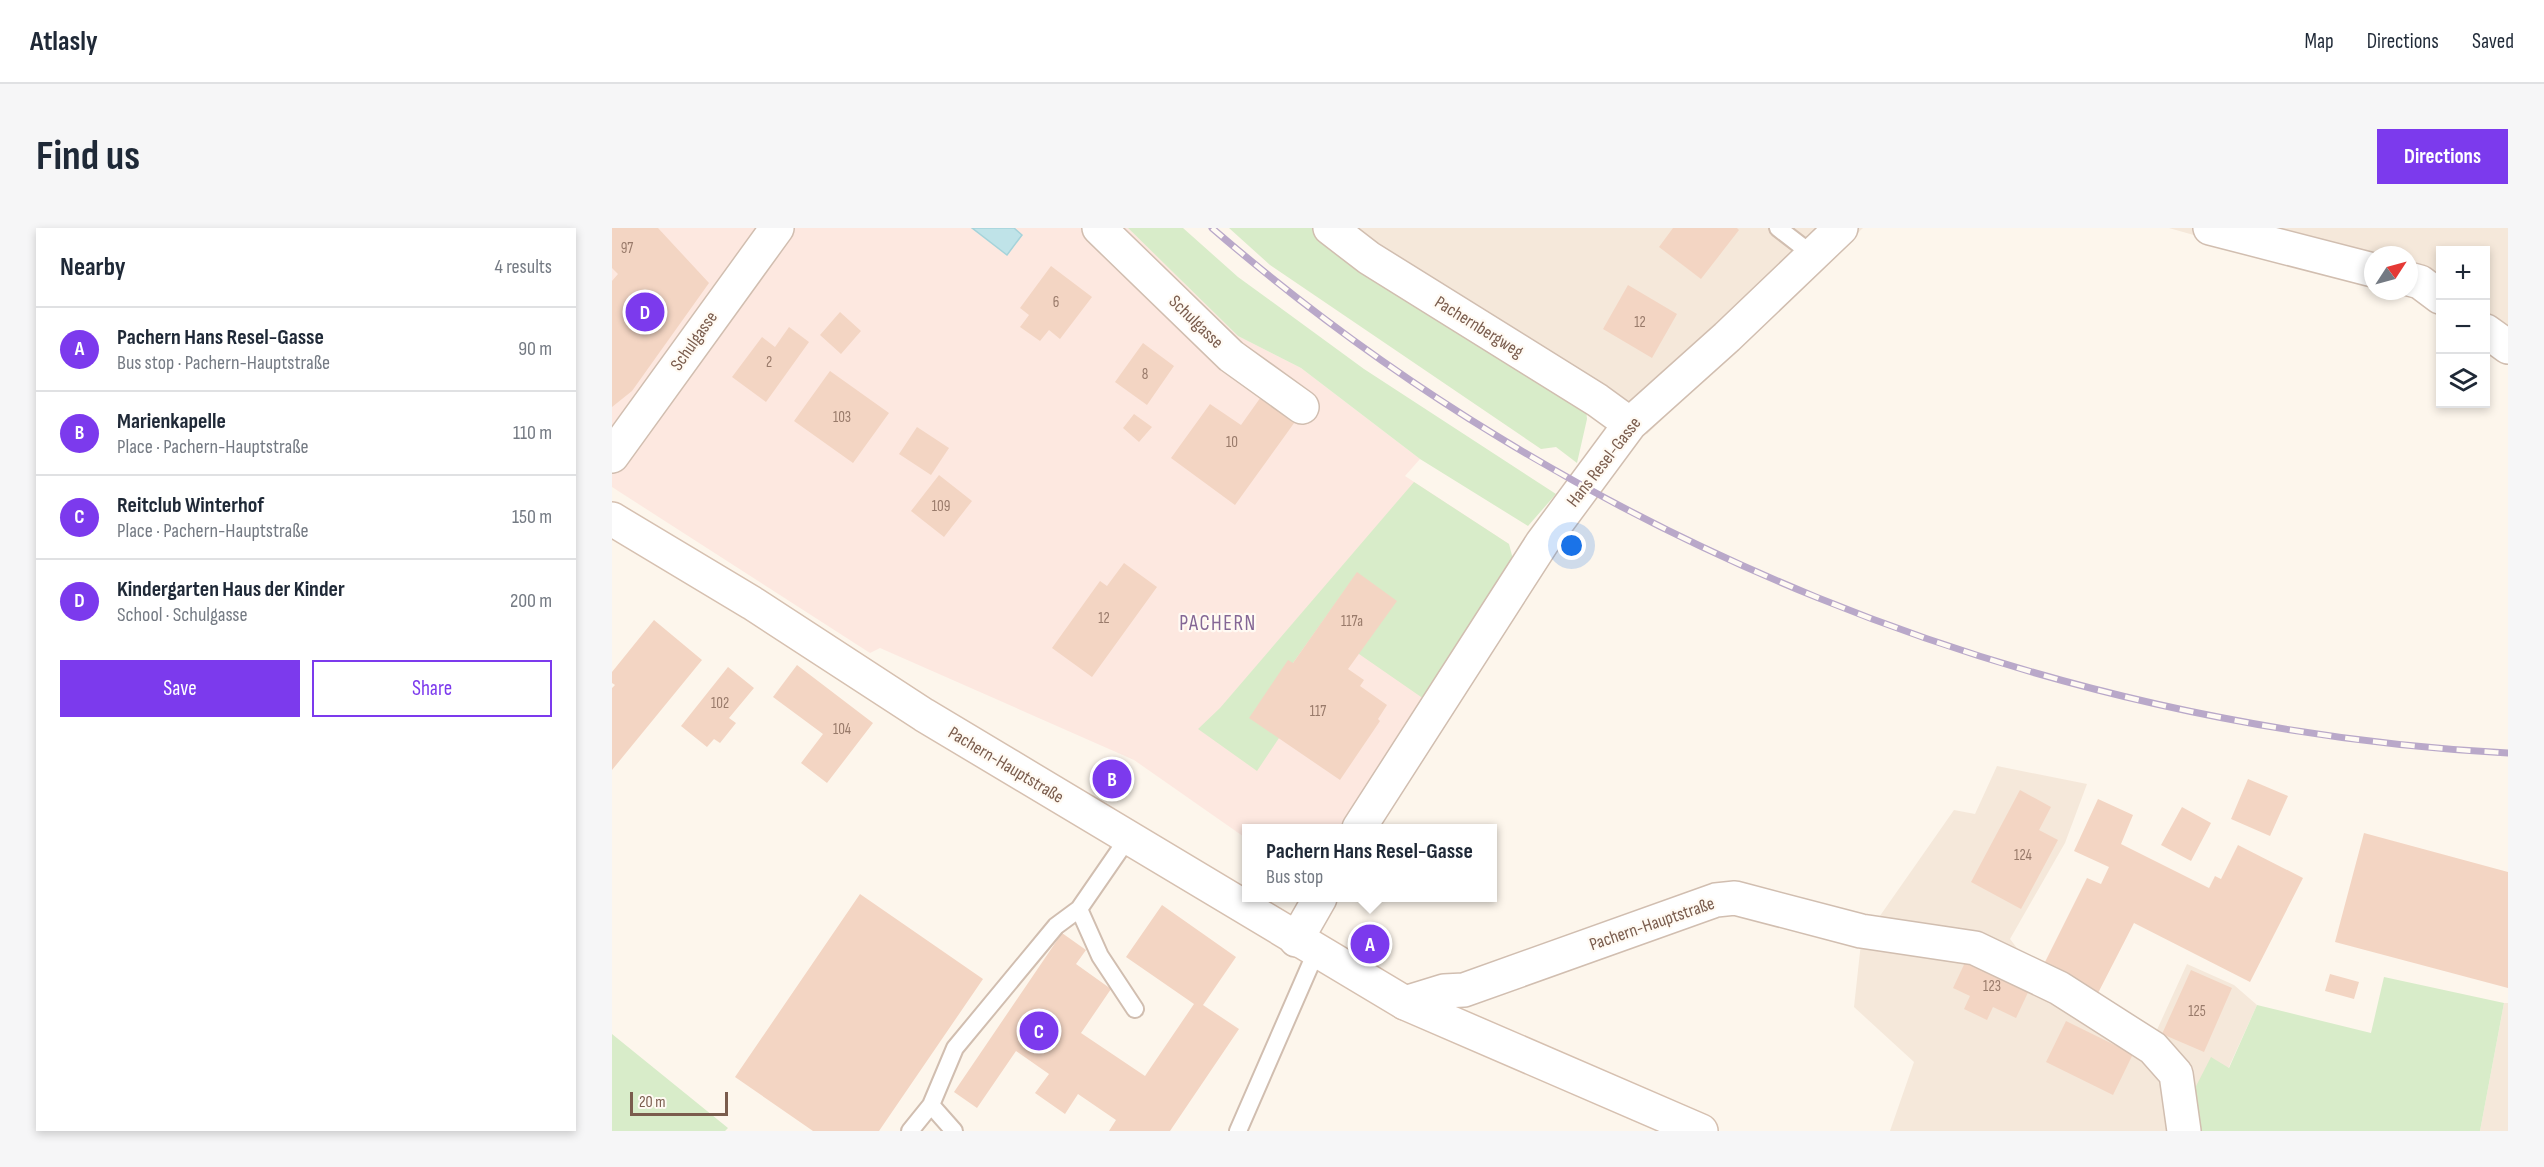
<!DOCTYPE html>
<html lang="en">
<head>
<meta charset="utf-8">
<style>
  :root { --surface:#fff; --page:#f6f6f7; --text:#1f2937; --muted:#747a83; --line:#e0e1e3; --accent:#7c3aed }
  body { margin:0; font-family:"Sofia Sans Condensed",sans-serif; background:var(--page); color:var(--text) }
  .controls { position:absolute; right:18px; top:18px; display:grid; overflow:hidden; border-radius:0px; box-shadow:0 3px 9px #0003 }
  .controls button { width:54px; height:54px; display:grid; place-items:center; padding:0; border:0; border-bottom:2px solid var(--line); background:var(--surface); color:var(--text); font:30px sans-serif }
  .compass { position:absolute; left:1752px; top:18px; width:54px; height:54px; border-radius:50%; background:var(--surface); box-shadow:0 3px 9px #0003; rotate:54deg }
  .scale { position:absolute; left:18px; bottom:15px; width:98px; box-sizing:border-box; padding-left:6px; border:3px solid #7a5c4d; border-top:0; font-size:16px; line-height:21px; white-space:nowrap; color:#7a5c4d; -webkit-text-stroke:4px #fffaf3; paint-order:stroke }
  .you { position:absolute; left:960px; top:318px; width:21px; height:21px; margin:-15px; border:4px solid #fff; border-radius:50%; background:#1a73e8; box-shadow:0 0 0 9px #1a73e833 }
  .badge { display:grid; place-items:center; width:39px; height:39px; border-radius:50%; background:var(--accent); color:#fff; font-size:20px; font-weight:700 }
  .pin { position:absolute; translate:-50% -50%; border:3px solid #fff; box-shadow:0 2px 6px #0006 }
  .popup { position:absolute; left:630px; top:596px; width:255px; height:78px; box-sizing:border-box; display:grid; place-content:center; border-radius:0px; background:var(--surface); filter:drop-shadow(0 2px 4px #0005); font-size:20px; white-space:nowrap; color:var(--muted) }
  .popup b { font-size:22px; color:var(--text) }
  .popup::after { content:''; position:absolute; left:50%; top:100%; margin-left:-12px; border:12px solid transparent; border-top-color:var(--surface) }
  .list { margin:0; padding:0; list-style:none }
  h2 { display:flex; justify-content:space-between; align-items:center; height:78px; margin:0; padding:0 24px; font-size:26px }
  h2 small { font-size:20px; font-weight:400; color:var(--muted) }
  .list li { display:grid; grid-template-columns:39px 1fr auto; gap:18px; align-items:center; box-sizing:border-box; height:84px; padding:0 24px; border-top:2px solid var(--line) }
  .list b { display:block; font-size:22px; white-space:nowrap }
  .list p { margin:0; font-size:20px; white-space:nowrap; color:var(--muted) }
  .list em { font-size:20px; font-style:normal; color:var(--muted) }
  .actions { display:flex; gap:12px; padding:18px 24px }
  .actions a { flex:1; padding:14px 0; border:2px solid var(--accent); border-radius:0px; text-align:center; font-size:21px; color:var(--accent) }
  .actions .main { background:var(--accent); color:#fff }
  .icon { flex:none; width:33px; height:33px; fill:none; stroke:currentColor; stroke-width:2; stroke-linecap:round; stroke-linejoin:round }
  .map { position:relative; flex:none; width:1896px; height:903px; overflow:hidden; border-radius:0px }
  header { display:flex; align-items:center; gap:36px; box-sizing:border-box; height:84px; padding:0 30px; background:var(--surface); border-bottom:2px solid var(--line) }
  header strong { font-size:28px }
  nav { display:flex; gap:33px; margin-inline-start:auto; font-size:21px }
  .intro { display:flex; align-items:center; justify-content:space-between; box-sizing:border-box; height:144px; padding:0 36px }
  h1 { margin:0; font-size:42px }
  .button { padding:15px 27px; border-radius:0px; background:var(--accent); color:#fff; font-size:21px; font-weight:700 }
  main { display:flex; gap:36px; padding:0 36px }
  aside { flex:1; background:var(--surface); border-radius:0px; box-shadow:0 3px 9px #0003 }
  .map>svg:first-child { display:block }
</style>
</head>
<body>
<header>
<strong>Atlasly</strong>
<nav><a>Map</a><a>Directions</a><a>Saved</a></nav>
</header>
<div class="intro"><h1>Find us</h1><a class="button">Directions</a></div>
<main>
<aside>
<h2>Nearby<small>4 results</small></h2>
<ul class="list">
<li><span class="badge">A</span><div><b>Pachern Hans Resel-Gasse</b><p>Bus stop · Pachern-Hauptstraße</p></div><em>90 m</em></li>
<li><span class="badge">B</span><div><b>Marienkapelle</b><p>Place · Pachern-Hauptstraße</p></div><em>110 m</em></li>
<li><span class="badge">C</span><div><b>Reitclub Winterhof</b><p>Place · Pachern-Hauptstraße</p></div><em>150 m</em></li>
<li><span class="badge">D</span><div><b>Kindergarten Haus der Kinder</b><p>School · Schulgasse</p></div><em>200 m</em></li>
</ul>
<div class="actions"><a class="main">Save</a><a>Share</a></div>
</aside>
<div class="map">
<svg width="1896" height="903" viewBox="0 0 1896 903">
  <rect width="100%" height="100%" fill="#fdf6ec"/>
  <path fill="#f5e8da" d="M695 0H1251L1035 206 984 192 807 80Z
    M1557 0H1896V136L1874 118V22H1828V86L1806 71 1779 63H1797V27H1761V58Z
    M1385 538 1475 556 1453 615 1398 711 1421 741 1544 804 1575 736 1622 757 1645 777 1616 841 1582 862 1589 903H1278L1302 834 1242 779 1249 715 1342 582 1363 586Z
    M1892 775H1896V903H1868Z"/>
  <path fill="#fde8e0" d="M0 0H516L626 108 689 140 808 231 793 248 897 316 812 471 730 600H635V611L522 532 268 420 258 425 0 259Z"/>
  <path fill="#d8ecc9" d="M516 0H571L626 49 752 141 944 266 916 298 808 231 689 140 626 108Z
    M617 0H703L974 181 975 191 965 235 944 219 929 221 658 37Z
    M802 254 897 316 902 335 812 471 747 426 745 345 681 435 667 510 645 543 586 501 608 480Z
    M1772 749 1892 775 1868 903H1589L1582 862 1599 829 1617 840 1645 777 1759 805Z
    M0 806 116 900 113 903H0Z"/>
  <path fill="#bfe3e8" stroke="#a5d3da" stroke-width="1.5" d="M360 0H402L410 7 395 27Z"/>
  <path fill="#f3d5c3" d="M0 0H46L97 55 20 163 0 179V53L6 46 0 40Z
    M1061 0H1125L1127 2 1089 51 1047 19Z
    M439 38 480 69 448 111 437 102 428 113 408 99 417 87 408 80Z
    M1016 57 1065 86 1040 130 991 101Z
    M228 84 249 103 229 126 208 107Z
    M177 99 197 114 154 174 120 149 150 109 163 119Z
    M531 115 562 138 535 177 503 154Z
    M218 143 277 185 241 235 182 193Z
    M651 166 685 191 623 277 559 230 598 176 629 197Z
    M522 186 540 199 527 214 511 200Z
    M305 199 337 220 319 247 287 226Z
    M327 247 360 273 332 309 299 283Z
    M512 335 545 359 480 449 440 420 488 353 495 358Z
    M745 344 785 373 736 441 752 452 748 458 775 477 766 491 768 493 728 552 637 490 676 432 681 435Z
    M42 392 90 432 0 542V460L3 457 0 455V444Z
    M185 437 261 495 215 555 189 535 211 506 161 469Z
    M116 439 142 460 117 490 124 495 108 515 102 511 95 519 69 498Z
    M497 533 516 545 502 568 483 556Z
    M1636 551 1676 568 1658 608 1619 591Z
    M1408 562 1439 579 1427 602 1446 612 1409 681 1359 654Z
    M1486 571 1521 587 1509 616 1597 660 1603 648 1609 651 1626 617 1691 650 1638 754 1522 695 1485 767 1431 738 1475 650 1489 656 1497 639 1462 623Z
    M1570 579 1599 595 1579 633 1549 617Z
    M1752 605 1896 644V760L1723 714Z
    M248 666 371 751 267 903H201L123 849Z
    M550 677 624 729 591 777 627 801 558 903H497L504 892 466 866 453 886 423 865 437 846 404 823 365 880 342 864 450 705 474 722 464 736 499 761 469 805 533 848 582 776 514 729Z
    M1357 726 1420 756 1404 790 1381 779 1375 792 1352 781 1358 768 1341 760Z
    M1579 742 1620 760 1592 824 1550 806Z
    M1718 746 1747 754 1742 771 1713 763Z
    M1454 793 1521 826 1501 867 1434 834Z"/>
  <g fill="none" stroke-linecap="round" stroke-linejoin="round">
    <g stroke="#d1beb0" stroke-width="20">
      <path id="service" d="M1166 0 1201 27
        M467 681 488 728 523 781
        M298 903 319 877
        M342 903 319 877 343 820 444 698 467 681 516 610
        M626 903 704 724"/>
    </g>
    <g stroke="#d1beb0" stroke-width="36">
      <path id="minor" d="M487 0 619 128 690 179
        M718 0 757 30 985 172 1018 196
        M1598 0 1761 42
        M1797 51 1808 54 1828 69
        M1874 103 1896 119
        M0 228 165 0
        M747 600 930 315 1018 196 1115 109 1229 0
        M684 712 708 670
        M793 775 832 763 852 762 1104 672 1123 670 1249 703 1363 720 1447 760 1541 820 1564 846 1572 903"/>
    </g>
    <g stroke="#d6c0b0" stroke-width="36">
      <path id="secondary" d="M0 291 140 375 312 487 793 775 1089 903"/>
    </g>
    <use href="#service" stroke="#fff" stroke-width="16"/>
    <use href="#minor" stroke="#fff" stroke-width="33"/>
    <use href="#secondary" stroke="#fff" stroke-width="33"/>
    <g stroke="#b9a8c9" stroke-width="7">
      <path id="rail" d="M600 0C958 310 1423 500 1896 525"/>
    </g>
    <use href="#rail" stroke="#fffaf3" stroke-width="4.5" stroke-dasharray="14" stroke-linecap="butt"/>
  </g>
  <g text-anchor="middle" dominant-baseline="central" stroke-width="4.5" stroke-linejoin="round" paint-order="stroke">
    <g font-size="15" fill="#987a6a">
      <text x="15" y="20">97</text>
      <text x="444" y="74">6</text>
      <text x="1028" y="94">12</text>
      <text x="157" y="134">2</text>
      <text x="533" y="146">8</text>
      <text x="230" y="189">103</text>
      <text x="620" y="214">10</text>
      <text x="329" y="278">109</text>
      <text x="492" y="390">12</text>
      <text x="740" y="393">117a</text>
      <text x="108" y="475">102</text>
      <text x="706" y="483">117</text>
      <text x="230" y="501">104</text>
      <text x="1411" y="627">124</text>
      <text x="1380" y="758">123</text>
      <text x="1585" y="783">125</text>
    </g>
    <g font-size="18" fill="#7a5c4d" stroke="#fffaf3">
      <text transform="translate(584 94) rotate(44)">Schulgasse</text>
      <text transform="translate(867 99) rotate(32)">Pachernbergweg</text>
      <text transform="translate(82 113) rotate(-55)">Schulgasse</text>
      <text transform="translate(992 234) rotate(-52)">Hans Resel-Gasse</text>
      <text transform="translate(394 537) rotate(31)">Pachern-Hauptstraße</text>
      <text transform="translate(1040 696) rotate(-19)">Pachern-Hauptstraße</text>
    </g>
    <g font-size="21" letter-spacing="1.5" fill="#846695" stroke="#fffaf3">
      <text x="606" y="395">PACHERN</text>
    </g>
  </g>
</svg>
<div class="controls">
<button>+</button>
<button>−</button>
<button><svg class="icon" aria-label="layers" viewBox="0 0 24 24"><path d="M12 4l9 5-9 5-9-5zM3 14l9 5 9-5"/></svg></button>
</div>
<svg class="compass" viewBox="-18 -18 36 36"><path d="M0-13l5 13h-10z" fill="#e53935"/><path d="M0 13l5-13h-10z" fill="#747a83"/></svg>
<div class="scale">20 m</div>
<div class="you"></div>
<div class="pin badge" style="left:758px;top:716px">A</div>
<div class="popup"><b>Pachern Hans Resel-Gasse</b>Bus stop</div>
<div class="pin badge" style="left:500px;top:551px">B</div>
<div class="pin badge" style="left:427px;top:803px">C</div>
<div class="pin badge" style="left:33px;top:84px">D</div>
</div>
</main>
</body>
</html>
